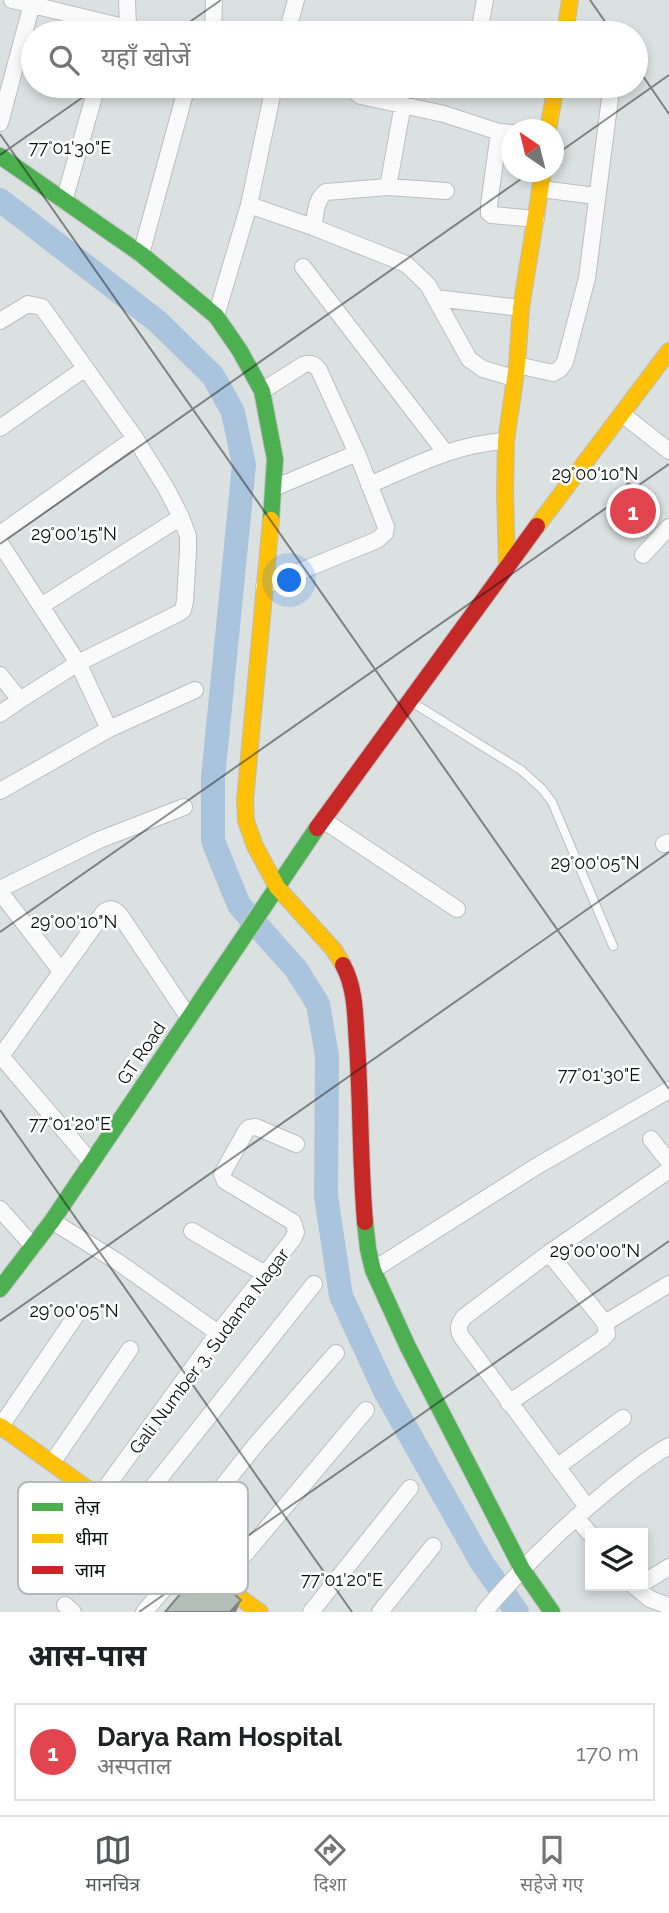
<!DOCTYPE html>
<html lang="hi">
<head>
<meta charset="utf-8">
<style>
  :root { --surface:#fff; --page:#f6f6f6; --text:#202124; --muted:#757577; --line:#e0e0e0; --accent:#555959 }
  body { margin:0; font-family:Raleway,"Noto Sans Devanagari",sans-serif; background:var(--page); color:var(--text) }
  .controls { position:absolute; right:21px; bottom:21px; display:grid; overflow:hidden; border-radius:0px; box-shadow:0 4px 10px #0003 }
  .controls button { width:63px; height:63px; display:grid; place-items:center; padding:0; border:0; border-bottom:2px solid var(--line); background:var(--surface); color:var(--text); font:35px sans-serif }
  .compass { position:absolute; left:501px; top:119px; width:63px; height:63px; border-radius:50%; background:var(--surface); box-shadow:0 4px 10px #0003; rotate:325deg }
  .you { position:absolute; left:290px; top:581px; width:24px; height:24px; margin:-18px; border:5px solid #fff; border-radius:50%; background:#1a73e8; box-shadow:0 0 0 10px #1a73e833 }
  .badge { display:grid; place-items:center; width:46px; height:46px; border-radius:50%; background:var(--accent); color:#fff; font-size:23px; font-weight:700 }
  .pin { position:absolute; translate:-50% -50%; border:4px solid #fff; box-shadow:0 2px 7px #0006 }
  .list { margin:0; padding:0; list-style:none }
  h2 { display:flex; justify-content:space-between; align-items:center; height:91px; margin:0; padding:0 28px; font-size:30px }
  h2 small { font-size:23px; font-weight:400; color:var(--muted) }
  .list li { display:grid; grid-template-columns:46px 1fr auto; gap:21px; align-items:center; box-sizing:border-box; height:98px; margin:0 14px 14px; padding:0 14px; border:2px solid var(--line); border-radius:0px }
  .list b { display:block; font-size:26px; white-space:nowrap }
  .list p { margin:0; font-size:23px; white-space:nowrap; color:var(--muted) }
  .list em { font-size:23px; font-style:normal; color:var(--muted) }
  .icon { flex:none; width:38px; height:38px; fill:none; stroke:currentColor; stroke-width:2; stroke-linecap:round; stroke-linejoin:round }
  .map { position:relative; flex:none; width:669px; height:1612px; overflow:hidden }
  .search { position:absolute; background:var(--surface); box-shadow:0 4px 10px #0003; left:21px; right:21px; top:21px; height:77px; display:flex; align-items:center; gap:18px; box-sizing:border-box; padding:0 24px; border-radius:38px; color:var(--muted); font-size:26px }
  .sheet { height:203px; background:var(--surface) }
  nav { display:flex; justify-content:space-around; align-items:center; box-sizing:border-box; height:98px; border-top:2px solid var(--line); background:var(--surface); font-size:19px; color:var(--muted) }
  nav a { display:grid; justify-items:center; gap:4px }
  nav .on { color:var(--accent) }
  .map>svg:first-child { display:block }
</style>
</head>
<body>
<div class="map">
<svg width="669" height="1612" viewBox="0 0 669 1612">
  <rect width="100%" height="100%" fill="#dbe1e0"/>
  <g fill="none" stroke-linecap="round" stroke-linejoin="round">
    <path stroke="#abc4de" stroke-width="24" d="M0 200 157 321 213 376 233 412 244 465 213 778V841L239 905 296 969 318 1004 327 1056 326 1196 341 1296 385 1391 482 1563 517 1612"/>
    <g stroke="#babebe" stroke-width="10">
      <path id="lane" d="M410 701 521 770 542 789 552 802 613 946"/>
    </g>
    <g stroke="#babebe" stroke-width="18">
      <path id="street" d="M12 0 148 33
        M127 0 128 27
        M213 33 214 0
        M287 33 296 0
        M479 33 485 0
        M355 86 357 93 361 96 444 114 499 132 512 133
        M0 123 33 0
        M499 132 489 205V213L492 215 536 219
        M388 187 403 104
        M541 189 596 196
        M64 201 97 86
        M249 205 313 227 406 264 428 285 469 359 483 369 514 378
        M313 227C316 215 315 199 326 192L388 187 446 191
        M141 254 187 86
        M303 267 445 452
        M435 298 521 308
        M216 316 249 205 274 86
        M0 321 28 304 42 307 135 438 166 488 181 517 188 536V550L185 601 183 610 179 613 78 663 20 700 0 714
        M517 365 553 373 560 369 565 362 587 278 610 98
        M262 391 303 365C311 362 314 364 319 370L357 453 386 527 385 533 377 540 264 586
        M622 414 669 451
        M0 428 84 369
        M369 485C416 465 455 444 506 441
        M274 488 357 453
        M0 534 135 438
        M0 543 78 663 109 729
        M643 555 669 527
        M41 606 181 517
        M0 675 20 700
        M0 791 109 729 195 690
        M323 820 457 909
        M664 844 669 842
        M0 889 99 840 184 807
        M0 892 61 971
        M0 1055 90 1161
        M1 1056 104 912C111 907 115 909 120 915L189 1018
        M651 1139 669 1162
        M0 1209 33 1246
        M52 1221 118 1262 218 1333
        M192 1231 265 1274
        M373 1270 537 1166 669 1090
        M605 1323 669 1284
        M509 1403 601 1340 607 1334 605 1323 549 1253
        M1 1426 79 1311
        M52 1463 130 1349
        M557 1467 623 1418
        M99 1497 218 1333 293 1239 296 1232 293 1222 225 1181 222 1174 246 1131 249 1128 256 1127 296 1144
        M587 1507 461 1336C457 1328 459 1324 464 1317L549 1253 669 1170
        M576 1517 590 1534
        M128 1518 314 1284
        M172 1550 257 1443 336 1353
        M643 1583 669 1567
        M220 1584 366 1410
        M634 1586 650 1599 669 1606
        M65 1605 73 1612
        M144 1612 188 1561
        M311 1612 410 1488
        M380 1612 433 1546
        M484 1612C523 1566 565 1525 612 1487 630 1473 648 1457 669 1446"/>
    </g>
    <g stroke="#babebe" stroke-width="18">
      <path id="fast" d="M0 156 141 254 216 316 240 351 262 391 275 459 271 520
        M365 1222 368 1249 373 1270 408 1347 522 1569 552 1612
        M0 1289 52 1221 317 828"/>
    </g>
    <g stroke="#babebe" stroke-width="18">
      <path id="slow" d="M565 33 570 0
        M548 130 556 86
        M271 520 245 800 246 821 255 846 277 887 334 950 343 965
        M537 526 669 351
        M507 566 505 492 506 441 517 365 521 308 543 172
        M0 1426 260 1612"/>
    </g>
    <g stroke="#babebe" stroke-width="18">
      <path id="jam" d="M317 828 537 526
        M343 965C356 989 355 1017 357 1044 361 1103 360 1163 365 1222"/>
    </g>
    <use href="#lane" stroke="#fafafa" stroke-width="8"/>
    <use href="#street" stroke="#fafafa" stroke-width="16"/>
    <use href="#fast" stroke="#4caf50" stroke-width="16"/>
    <use href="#slow" stroke="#ffc107" stroke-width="16"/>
    <use href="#jam" stroke="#c62828" stroke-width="16"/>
  </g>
  <path fill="#9aa39e" d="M616 500 657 503 654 514 642 530 613 510Z"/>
  <path fill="#7d8581" d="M657 503 654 514 642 530 646 520Z
    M241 1600 236 1612H230Z"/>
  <path fill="#b3beb8" stroke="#7d8581" stroke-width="2" d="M628 483 657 503 646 520 616 500Z
    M203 1567 241 1600 230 1612H165Z"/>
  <path fill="none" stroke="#0d1010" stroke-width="2" stroke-opacity="0.45" d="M590 0 613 33M174 33 221 0M636 66 669 114M0 134 669 1089M0 155 99 86M554 156 669 75M0 544 531 172M0 932 669 464M0 1110 352 1612M0 1321 669 852M139 1612 669 1241"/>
  <g text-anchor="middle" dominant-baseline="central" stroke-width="5" stroke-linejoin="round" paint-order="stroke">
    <g font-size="18" fill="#0d1010" stroke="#fff">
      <text transform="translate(141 1053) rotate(-56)">GT Road</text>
      <text transform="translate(209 1351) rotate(-53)">Gali Number 3, Sudama Nagar</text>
    </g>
  </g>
  <rect x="18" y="1482" width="230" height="112" rx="10" fill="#fff" stroke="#b6b7b7" stroke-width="2"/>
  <rect x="32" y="1503" width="31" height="8" fill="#4caf50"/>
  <rect x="32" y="1534" width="31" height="9" fill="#ffc107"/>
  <rect x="32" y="1566" width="31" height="8" fill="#c62828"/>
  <g font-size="19" fill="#0d1010">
    <text x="75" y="1514">तेज़</text>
    <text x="75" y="1545">धीमा</text>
    <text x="75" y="1577">जाम</text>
  </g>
  <g font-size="18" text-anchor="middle" fill="#0d1010" stroke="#fff" stroke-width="5" stroke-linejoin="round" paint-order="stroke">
    <text x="70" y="154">77°01'30"E</text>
    <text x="595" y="480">29°00'10"N</text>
    <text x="74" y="540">29°00'15"N</text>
    <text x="595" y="869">29°00'05"N</text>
    <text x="74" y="928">29°00'10"N</text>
    <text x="599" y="1081">77°01'30"E</text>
    <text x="70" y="1130">77°01'20"E</text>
    <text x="595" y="1257">29°00'00"N</text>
    <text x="74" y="1317">29°00'05"N</text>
    <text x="342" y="1586">77°01'20"E</text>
  </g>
</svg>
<div class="controls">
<button><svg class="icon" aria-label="layers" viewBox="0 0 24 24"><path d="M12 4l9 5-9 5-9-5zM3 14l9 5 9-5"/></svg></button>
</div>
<svg class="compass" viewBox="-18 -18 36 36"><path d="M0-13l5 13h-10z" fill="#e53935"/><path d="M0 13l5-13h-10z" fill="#757577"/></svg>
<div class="you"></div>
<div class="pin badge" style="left:633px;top:511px;background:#e0444e">1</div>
<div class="search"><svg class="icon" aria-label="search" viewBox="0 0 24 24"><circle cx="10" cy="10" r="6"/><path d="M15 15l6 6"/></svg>यहाँ खोजें</div>
</div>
<section class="sheet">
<h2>आस-पास<small></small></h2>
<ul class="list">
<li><span class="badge" style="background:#e0444e">1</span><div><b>Darya Ram Hospital</b><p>अस्पताल</p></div><em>170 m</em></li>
</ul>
</section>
<nav>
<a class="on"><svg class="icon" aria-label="map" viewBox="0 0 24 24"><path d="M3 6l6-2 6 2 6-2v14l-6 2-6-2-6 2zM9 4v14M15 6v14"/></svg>मानचित्र</a>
<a><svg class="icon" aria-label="directions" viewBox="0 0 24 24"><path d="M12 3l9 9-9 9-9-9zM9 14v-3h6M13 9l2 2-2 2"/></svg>दिशा</a>
<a><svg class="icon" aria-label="saved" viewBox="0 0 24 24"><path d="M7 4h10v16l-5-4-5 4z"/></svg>सहेजे गए</a>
</nav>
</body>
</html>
